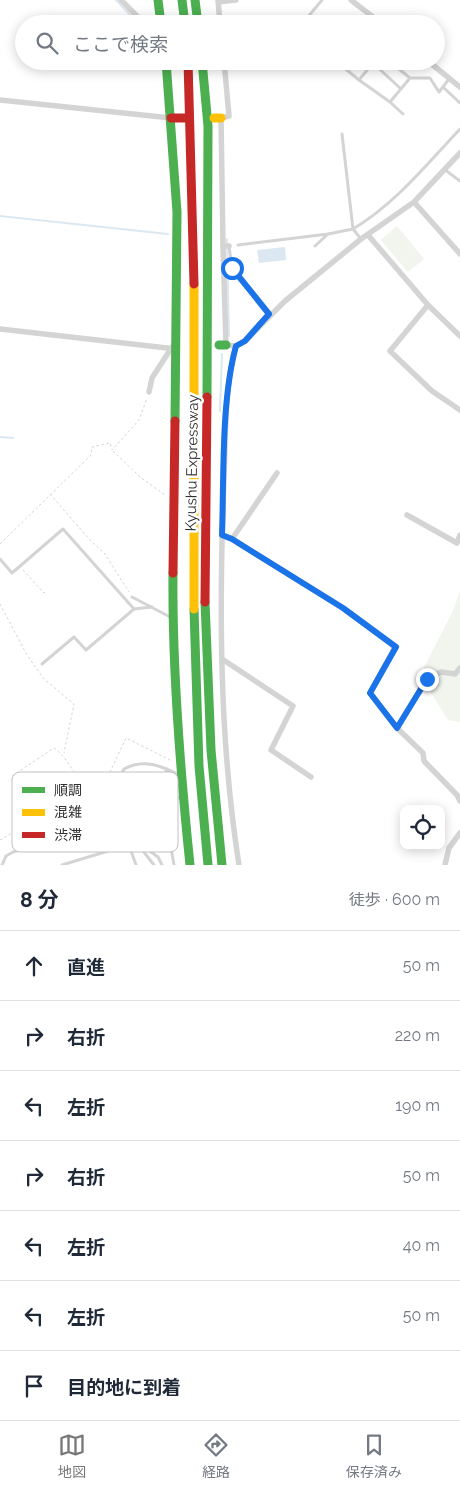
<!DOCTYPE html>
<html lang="ja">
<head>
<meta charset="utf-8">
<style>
  :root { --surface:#fff; --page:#f2f2f3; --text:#1f2937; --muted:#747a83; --line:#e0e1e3; --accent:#787878 }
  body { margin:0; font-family:Raleway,"Noto Sans JP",sans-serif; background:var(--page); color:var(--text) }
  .controls { position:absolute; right:15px; bottom:15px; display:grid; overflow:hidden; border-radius:10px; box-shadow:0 2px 12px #0003 }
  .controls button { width:45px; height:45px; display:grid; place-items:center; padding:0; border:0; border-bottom:1px solid var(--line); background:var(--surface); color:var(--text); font:25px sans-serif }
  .stop { position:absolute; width:15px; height:15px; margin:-11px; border:4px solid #1a73e8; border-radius:50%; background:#fff }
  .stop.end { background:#1a73e8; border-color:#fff; box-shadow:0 1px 5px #0008 }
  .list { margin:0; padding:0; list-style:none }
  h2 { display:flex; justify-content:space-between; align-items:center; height:65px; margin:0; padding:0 20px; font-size:21px }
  h2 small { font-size:16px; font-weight:400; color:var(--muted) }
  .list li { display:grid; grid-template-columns:32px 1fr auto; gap:15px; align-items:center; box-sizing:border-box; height:70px; padding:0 20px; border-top:1px solid var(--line) }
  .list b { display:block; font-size:19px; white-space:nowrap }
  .list em { font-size:16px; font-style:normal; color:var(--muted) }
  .icon { flex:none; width:28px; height:28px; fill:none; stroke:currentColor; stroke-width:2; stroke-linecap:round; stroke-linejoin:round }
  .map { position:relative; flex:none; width:460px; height:865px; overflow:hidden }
  .search { position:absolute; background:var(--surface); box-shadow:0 2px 12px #0003; left:15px; right:15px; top:15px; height:55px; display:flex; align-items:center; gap:12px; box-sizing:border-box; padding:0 18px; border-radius:28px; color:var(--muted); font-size:19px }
  .sheet { height:555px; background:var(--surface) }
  nav { display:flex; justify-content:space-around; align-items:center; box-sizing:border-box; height:70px; border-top:1px solid var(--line); background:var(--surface); font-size:14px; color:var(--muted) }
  nav a { display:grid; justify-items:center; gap:2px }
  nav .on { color:var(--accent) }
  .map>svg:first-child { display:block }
</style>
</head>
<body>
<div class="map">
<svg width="460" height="865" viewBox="0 0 460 865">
  <rect width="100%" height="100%" fill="#fff"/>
  <path fill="#f1f5ed" d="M397 226 424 259 408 272 381 240Z
    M460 591V722L448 720 420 675 453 611Z"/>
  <path fill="#dce8f1" d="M285 247 286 260 259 263 257 250Z"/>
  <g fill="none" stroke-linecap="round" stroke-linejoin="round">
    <path stroke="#dce8f1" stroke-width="2" d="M116 0 139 24
      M0 216 168 234
      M227 239 229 336
      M220 411 222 354
      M0 437 13 438"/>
    <path stroke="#d4d4d4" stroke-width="1" stroke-dasharray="2.5 2.5" stroke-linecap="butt" d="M113 451 140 477 165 495
      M50 494 90 540 105 554 129 592
      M0 544 91 455 92 447 110 443 112 450 139 420 147 398
      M23 570 44 593 46 591
      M0 604 27 655 44 679 74 704 64 753
      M0 840 19 829 31 817 12 782V776L54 748C73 762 79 787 95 804L126 738 172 761"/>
    <path stroke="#d4d4d4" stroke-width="3" d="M302 24 322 0
      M336 61 359 80
      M389 61 410 78H430L439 92 449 79
      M238 68V61
      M443 87 460 103
      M390 102 359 80 373 63 401 89
      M403 114 390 102 410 78
      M342 134 353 229C396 203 426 165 460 129
      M444 169 460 181
      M238 245 328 234
      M229 246 232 268 269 314
      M315 246 328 234 353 229 361 239
      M0 559 12 573 63 529 134 609 152 607
      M132 597 172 618
      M42 664 74 637 86 650 134 609
      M114 790C136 795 159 794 167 769
      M68 820 106 807
      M138 843 158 857 162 865
      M2 865 6 856 13 852 110 821
      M62 865 118 848 106 807 124 769C144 758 161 766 180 775
      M136 865C133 856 129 847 128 838 124 810 164 806 183 796
      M154 865 136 842C138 827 144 819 160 820L168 830 174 865"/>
    <path stroke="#d4d4d4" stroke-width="5.5" d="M121 0 145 24
      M218 0 220 24
      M351 0 382 24
      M218 2 236 0
      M428 61 460 87
      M0 100 171 118
      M414 202 460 254
      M368 235 428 305 460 336
      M223 246 221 118 229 116 224 61
      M229 246H223L226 345 236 346 245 341 285 301 361 239 414 202 460 153
      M428 305 390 351 432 391 460 410
      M0 329 176 349
      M236 346C224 388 226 434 224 478 219 606 219 738 239 865
      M149 392 152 378 172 347
      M407 515 457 543 460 535
      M222 535 232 539 343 608 395 647 370 693 397 728
      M232 539 277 473
      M222 659 293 706 271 750 311 777
      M460 668 455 674 441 672 427 679 397 728 423 753 424 761 457 795 460 801
      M445 865 449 848 460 833"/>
    <path stroke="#4caf50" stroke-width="9" d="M158 0 161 24
      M182 0 185 24
      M195 0 198 24
      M166 61 177 212 175 421
      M202 61 208 126 207 397
      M219 345H226
      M173 573C172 670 180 768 190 865
      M205 602 211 750 222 865
      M194 609 199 766 208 865"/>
    <path stroke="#ffc107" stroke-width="9" d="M214 118H221
      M194 609V284"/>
    <path stroke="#c62828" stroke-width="9" d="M188 61 194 284
      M171 118H185
      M173 573 175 421
      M205 602 207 397"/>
  </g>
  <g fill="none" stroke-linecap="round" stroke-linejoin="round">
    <path stroke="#1a73e8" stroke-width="6" d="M232 268 269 314 245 341 236 346C221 401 224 477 222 535L232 539 343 608 396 647 370 693 397 728 427 679"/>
  </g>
  <g text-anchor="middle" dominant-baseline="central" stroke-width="5" stroke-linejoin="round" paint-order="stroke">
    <g font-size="15" fill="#303030" stroke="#fff">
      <text transform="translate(192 463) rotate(-89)">Kyushu Expressway</text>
    </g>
  </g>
  <rect x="12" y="772" width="166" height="80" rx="8" fill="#fff" stroke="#c1c1c1" stroke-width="1"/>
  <rect x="22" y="787" width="23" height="6" fill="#4caf50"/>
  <rect x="22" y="809" width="23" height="7" fill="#ffc107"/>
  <rect x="22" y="832" width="23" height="6" fill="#c62828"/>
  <g font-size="14" fill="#303030">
    <text x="54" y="795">順調</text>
    <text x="54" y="817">混雑</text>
    <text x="54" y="840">渋滞</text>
  </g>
</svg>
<div class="controls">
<button><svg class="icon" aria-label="locate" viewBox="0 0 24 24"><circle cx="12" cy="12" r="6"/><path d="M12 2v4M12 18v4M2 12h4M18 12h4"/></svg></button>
</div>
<div class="stop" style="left:232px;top:268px"></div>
<div class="stop end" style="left:427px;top:679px"></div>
<div class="search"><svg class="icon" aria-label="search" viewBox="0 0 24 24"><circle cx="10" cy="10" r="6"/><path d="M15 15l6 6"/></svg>ここで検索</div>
</div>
<section class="sheet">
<h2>8 分<small>徒歩 · 600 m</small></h2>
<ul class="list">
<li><svg class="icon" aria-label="ahead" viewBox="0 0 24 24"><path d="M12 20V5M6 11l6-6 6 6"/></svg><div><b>直進</b></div><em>50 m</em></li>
<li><svg class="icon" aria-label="right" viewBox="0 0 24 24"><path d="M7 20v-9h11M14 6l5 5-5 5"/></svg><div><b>右折</b></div><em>220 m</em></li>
<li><svg class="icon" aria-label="left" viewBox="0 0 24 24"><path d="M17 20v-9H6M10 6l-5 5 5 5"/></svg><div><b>左折</b></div><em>190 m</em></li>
<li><svg class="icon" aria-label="right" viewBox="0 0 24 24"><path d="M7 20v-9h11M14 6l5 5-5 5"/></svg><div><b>右折</b></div><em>50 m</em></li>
<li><svg class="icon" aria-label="left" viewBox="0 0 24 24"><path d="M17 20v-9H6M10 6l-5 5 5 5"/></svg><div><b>左折</b></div><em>40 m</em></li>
<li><svg class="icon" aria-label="left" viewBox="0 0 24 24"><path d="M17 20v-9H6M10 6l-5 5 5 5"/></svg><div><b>左折</b></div><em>50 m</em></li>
<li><svg class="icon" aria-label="arrive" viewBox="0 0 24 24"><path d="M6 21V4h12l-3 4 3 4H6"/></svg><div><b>目的地に到着</b></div></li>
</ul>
</section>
<nav>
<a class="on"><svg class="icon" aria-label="map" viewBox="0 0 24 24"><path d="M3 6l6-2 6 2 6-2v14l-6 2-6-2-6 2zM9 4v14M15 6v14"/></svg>地図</a>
<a><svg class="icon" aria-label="directions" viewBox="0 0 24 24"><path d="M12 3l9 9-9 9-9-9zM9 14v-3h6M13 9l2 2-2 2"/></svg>経路</a>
<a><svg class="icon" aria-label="saved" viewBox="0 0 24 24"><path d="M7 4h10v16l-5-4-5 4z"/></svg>保存済み</a>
</nav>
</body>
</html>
